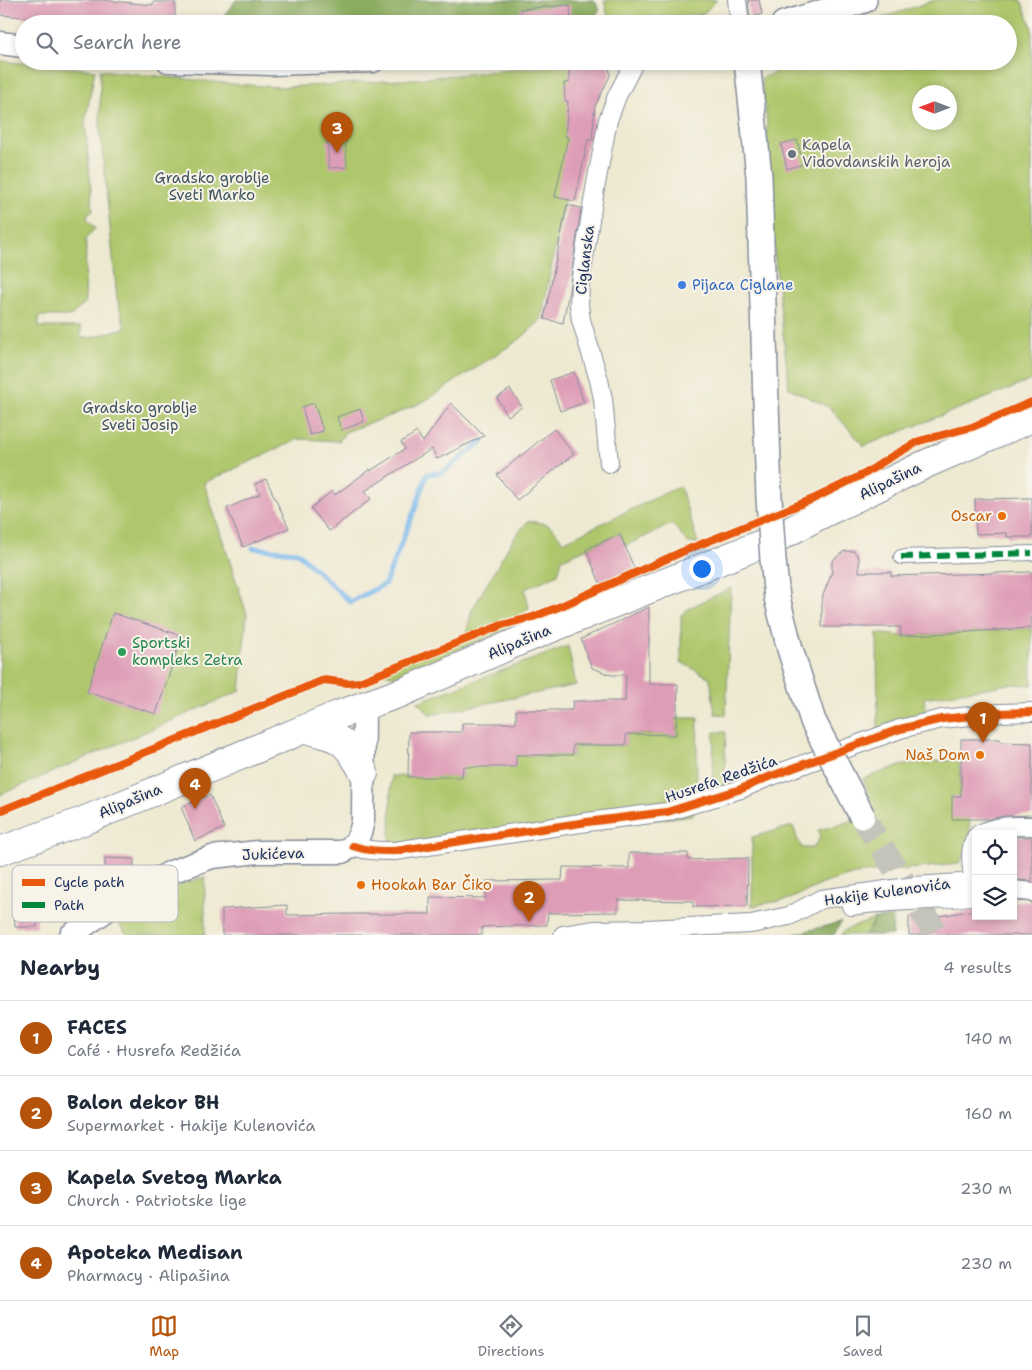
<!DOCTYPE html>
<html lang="en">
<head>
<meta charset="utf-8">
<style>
  :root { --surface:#fff; --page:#f2f2f3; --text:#1f2937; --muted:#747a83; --line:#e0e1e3; --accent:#b45309 }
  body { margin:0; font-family:"Shantell Sans",sans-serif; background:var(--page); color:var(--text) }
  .controls { position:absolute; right:15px; bottom:15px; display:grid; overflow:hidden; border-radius:0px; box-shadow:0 2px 8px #0003 }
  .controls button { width:45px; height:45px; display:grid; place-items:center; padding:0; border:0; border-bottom:1px solid var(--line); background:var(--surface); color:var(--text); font:25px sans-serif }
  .compass { position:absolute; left:912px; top:85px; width:45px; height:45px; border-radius:50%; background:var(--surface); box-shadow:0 2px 8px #0003; rotate:270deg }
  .you { position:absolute; left:701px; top:568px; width:18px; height:18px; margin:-12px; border:4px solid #fff; border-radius:50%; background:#1a73e8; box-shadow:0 0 0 8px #1a73e833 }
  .badge { display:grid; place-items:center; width:32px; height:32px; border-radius:50%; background:var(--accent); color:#fff; font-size:16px; font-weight:700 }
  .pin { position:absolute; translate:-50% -41px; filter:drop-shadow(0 1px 2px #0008) }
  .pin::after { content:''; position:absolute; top:26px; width:18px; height:15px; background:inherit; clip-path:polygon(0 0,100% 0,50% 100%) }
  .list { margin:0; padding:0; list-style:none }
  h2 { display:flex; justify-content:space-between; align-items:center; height:65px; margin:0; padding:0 20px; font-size:21px }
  h2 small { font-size:16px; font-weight:400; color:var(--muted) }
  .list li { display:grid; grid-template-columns:32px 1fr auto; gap:15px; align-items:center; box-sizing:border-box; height:75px; padding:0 20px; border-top:1px solid var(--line) }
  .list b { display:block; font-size:19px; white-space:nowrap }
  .list p { margin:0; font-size:16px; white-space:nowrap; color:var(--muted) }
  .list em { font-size:16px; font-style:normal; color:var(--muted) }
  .icon { flex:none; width:28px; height:28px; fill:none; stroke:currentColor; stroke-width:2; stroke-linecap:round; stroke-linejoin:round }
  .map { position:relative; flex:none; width:1032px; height:935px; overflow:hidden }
  .search { position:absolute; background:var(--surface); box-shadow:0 2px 8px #0003; left:15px; right:15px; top:15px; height:55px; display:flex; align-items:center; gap:12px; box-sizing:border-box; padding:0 18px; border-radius:28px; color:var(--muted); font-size:19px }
  .sheet { height:365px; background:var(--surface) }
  nav { display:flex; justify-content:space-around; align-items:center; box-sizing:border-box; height:70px; border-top:1px solid var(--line); background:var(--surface); font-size:14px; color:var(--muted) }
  nav a { display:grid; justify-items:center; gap:2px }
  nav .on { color:var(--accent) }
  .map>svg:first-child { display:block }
</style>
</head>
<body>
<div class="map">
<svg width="1032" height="935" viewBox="0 0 1032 935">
  <rect width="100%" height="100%" fill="#f7f3e8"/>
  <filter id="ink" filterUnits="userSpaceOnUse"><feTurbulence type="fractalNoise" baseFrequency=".02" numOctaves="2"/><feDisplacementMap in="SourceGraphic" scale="10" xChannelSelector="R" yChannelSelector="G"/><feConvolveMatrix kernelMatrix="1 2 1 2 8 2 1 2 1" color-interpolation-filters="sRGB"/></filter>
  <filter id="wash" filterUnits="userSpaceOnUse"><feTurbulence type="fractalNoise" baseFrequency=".0096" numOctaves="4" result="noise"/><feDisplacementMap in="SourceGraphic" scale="20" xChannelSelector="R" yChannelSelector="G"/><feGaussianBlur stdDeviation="1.12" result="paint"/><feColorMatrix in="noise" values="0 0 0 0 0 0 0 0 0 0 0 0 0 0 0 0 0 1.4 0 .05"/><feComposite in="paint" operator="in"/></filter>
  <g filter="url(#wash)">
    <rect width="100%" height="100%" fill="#eee9d1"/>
    <path fill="#afc76c" stroke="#657b65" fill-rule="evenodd" d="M604 0H717L703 14 664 17H608Z
      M935 0H1021L1032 27V380L864 446 830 408 789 388 766 176 767 122 761 78 775 73V61H1008V24H865ZM920 92H950V122H920Z
      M0 61 95 70 85 123 93 211 89 212 87 219 95 228 86 239 85 303 71 316H39V327H81V338H89L125 328 117 298 100 128V70L234 84 280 87 327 85 425 78 570 64V110L564 202 541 320 520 339 425 401 395 414 345 432 339 441 299 439 204 483 247 614 240 691 0 795Z
      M680 486 698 543H688L672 524 625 546 620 534 562 559 558 574 525 589 529 608 504 631 395 676 377 671 419 651 424 657 470 638 467 630 472 610 513 539 528 521C549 524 551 523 563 542Z
      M731 588 726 715 715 714 710 678 681 662V615L689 608Z
      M1032 628V685L1010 684 924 698 928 722 878 739 877 633 900 636Z
      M568 646 576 685 430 715 418 702Z
      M677 718H698L696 805 693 815 403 852 390 844 391 776 462 777 463 767 516 755H573V745H626V734L676 735Z
      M714 732H726L724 802 712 805Z
      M959 760 961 787H969L970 845 959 864 854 874 825 883 790 899 752 906V837L793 826 797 838 802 848H813L820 838 818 830 839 825 862 816 871 800 863 779 895 767 923 762Z
      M205 877V935H127L119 924C121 920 123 914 126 910 140 895 184 883 205 877Z
      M875 919 866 935H840L845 930Z"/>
    <path fill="#8bac60" stroke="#536e5f" d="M236 0H594L600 10 588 24H219L221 19Z
      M893 917 892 935H866L875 919Z
      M841 922 834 935H791Z"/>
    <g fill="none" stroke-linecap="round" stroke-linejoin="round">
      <path stroke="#78b8ec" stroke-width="5" d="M253 548 297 552 350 602 385 584 415 509 427 474 442 473 483 441"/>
    </g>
    <g id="blocks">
      <path fill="#de9db7" d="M0 0H102L153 5V2H175V24H82V22L0 15Z
        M748 0H759L762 14 750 18Z
        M570 5 571 24H521L520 9Z
        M569 61H609L610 76 595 106 592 140H588L575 201 555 197 568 137H565L568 101H565L564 83H569Z
        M345 138 347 167 329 168 327 140Z
        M797 140 803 164 787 169 781 144Z
        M567 205 581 208 569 291 563 323 544 319Z
        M574 372 584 403 560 411 550 380Z
        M510 389 522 407 508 416 497 398Z
        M314 403 323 431 310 435 302 407Z
        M451 403 484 436 437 459 432 449 412 461 365 491 371 499 329 531 311 508 332 491 335 495 370 469V471L405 449 401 442 417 432 423 442Z
        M360 409 364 422 341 430 337 417Z
        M554 429 574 454 517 500 497 475Z
        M266 479 289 528 243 547 227 508 260 494 255 484Z
        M1032 498V537H1007V533L976 534 975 499Z
        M620 534 634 568 600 583 586 549Z
        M844 551H854L859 558V572H891V576L1032 572V628L900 636 901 627H822V598L832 572V561Z
        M649 607V684H678L676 735 626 734V745H573V755H516V767H463L462 777H408L409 732H462V723H516V710H572L573 701H625L626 675H612L592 668 581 639Z
        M113 613 182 636 156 714 87 692Z
        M961 739H1000V742L1032 743V815L1004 816 990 819H952V796H961Z
        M210 795 224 828 195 841 181 807Z
        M1013 837H1032V881L1013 880Z
        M629 853H688V860L748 858 747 906 693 907V901L618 900V912L548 913 547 925 482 927V935H222V909L287 905V915L350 914H430V897L486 898V881L562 880 563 867 629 868Z
        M105 858 134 859V877H105Z
        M14 900H37V927H15Z
        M1013 901 1032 902V935H909V916H939L976 910V916H1013Z"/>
    </g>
  </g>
  <g filter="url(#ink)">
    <use href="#blocks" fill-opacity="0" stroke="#848c98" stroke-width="1"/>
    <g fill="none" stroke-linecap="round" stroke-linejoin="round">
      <path stroke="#c4c4ba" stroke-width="25" stroke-dasharray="25 12" stroke-linecap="butt" d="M862 816 937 935"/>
      <g stroke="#848c98" stroke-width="16">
        <path id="pedestrian" d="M901 557 1032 553"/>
      </g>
      <g stroke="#848c98" stroke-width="20">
        <path id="minor" d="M737 0 740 24
          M609 463 603 399 599 380 581 320 579 305 580 283 595 189 608 120 617 96 635 61
          M979 834C996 825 1014 826 1032 826
          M353 846C367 851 380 851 395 851L587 822 667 812 741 789 766 778 900 729 942 719 1000 713 1032 712
          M973 881C972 865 968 851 976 837
          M1013 890 1032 892
          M851 906C892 900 934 902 976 895
          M563 935 595 930 646 929 751 924 789 916 821 899 915 886 976 882"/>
      </g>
      <g stroke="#848c98" stroke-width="25">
        <path id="tertiary" d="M0 43 24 46
          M168 61 270 64 373 61
          M71 935 129 895 171 872 212 857 258 852H342C356 846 361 834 363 820L364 706"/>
      </g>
      <g stroke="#848c98" stroke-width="28">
        <path id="secondary" d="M784 24 864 0
          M747 61 754 126"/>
      </g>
      <g stroke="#848c98" stroke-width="30">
        <path id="primary" d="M305 729C341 737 346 740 364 773
          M0 851 83 821 338 715 403 692 522 640 779 537 820 515 928 463 1032 418"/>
      </g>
      <use href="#pedestrian" stroke="#fff" stroke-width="14"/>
      <use href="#minor" stroke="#fff" stroke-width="18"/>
      <use href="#tertiary" stroke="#fff" stroke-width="22"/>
      <use href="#secondary" stroke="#fff" stroke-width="25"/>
      <use href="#primary" stroke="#fff" stroke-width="28"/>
      <g stroke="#848c98" stroke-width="28" stroke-linecap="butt">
        <path id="secondary-bridge" d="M754 126 759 177 769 498 773 560 777 598 790 649 813 721 862 816"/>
      </g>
      <use href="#secondary-bridge" stroke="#fff" stroke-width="25"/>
      <path stroke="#00873e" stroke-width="6" stroke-dasharray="12 6" stroke-linecap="butt" d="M901 557 1032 553"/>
      <g stroke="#f7f3e8" stroke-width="11">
        <path id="cycleway" d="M0 811 324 680 348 683 359 682 502 625 533 617 561 606 684 551 813 499 866 473 889 458 919 441 972 427 1032 402
          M353 846C367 851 380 851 395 851L587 822 667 812 741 789 766 778 900 729 942 719 1000 713 1032 712"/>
      </g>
      <use href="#cycleway" stroke="#e8590c" stroke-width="8"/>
    </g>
  </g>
  <circle fill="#6b7280" stroke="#f7f3e8" stroke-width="2" cx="792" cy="154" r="5"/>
  <circle fill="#3f7fe0" stroke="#f7f3e8" stroke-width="2" cx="682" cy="285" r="5"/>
  <g fill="#e8710a" stroke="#f7f3e8" stroke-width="2">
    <circle cx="1002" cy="516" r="5"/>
    <circle cx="980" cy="755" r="5"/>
    <circle cx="361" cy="885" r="5"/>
  </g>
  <circle fill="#2e9e5b" stroke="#f7f3e8" stroke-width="2" cx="122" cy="652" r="5"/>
  <g text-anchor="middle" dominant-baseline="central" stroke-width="4" stroke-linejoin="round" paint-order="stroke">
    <g font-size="15" fill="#5b616d" stroke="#f7f3e8" text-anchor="start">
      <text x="802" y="145">Kapela<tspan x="802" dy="17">Vidovdanskih heroja</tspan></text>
    </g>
    <g font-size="15" fill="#405562" stroke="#f7f3e8">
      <text x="212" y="178">Gradsko groblje<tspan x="212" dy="17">Sveti Marko</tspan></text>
      <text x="140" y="408">Gradsko groblje<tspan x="140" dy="17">Sveti Josip</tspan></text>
    </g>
    <g font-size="15" fill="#1b2f5e" stroke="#f7f3e8">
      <text transform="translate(585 260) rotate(-83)">Ciglanska</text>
      <text transform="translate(890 481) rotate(-26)">Alipašina</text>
      <text transform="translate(519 642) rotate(-23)">Alipašina</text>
      <text transform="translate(721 779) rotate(-19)">Husrefa Redžića</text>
      <text transform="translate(130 801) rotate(-23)">Alipašina</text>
      <text transform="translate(273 854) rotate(-2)">Jukićeva</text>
      <text transform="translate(887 892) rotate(-8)">Hakije Kulenovića</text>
    </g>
    <g font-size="15" fill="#366cbe" stroke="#f7f3e8" text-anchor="start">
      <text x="692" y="285">Pijaca Ciglane</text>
    </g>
    <g font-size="15" fill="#c56008" stroke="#f7f3e8" text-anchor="end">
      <text x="992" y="516">Oscar</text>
      <text x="970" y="755">Naš Dom</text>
      <text x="371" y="885" text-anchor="start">Hookah Bar Čiko</text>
    </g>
    <g font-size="15" fill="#27864d" stroke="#f7f3e8" text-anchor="start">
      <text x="132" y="643">Sportski<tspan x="132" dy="17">kompleks Zetra</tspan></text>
    </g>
  </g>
  <rect x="12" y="865" width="166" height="57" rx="8" fill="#f7f3e8" stroke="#b5b8bf" stroke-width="1"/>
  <rect x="22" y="879" width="23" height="7" fill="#e8590c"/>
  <rect x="22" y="902" width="23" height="6" fill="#00873e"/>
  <g font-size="14" fill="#1b2f5e">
    <text x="54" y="887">Cycle path</text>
    <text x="54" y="910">Path</text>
  </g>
</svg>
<div class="controls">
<button><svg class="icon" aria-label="locate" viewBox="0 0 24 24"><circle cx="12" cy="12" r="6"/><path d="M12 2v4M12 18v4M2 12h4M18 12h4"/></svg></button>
<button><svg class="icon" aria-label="layers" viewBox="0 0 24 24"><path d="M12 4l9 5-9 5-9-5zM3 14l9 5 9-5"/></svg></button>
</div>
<svg class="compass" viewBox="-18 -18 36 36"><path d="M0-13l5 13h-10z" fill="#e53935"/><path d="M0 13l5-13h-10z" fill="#747a83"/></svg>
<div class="you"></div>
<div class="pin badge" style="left:983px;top:743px">1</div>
<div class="pin badge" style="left:529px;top:922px">2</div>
<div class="pin badge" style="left:337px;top:153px">3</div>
<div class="pin badge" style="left:195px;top:809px">4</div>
<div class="search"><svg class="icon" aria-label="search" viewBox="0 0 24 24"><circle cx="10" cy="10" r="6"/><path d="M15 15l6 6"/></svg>Search here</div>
</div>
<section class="sheet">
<h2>Nearby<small>4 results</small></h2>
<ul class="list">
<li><span class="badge">1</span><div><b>FACES</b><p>Café · Husrefa Redžića</p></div><em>140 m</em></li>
<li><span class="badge">2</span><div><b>Balon dekor BH</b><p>Supermarket · Hakije Kulenovića</p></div><em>160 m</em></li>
<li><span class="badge">3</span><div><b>Kapela Svetog Marka</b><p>Church · Patriotske lige</p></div><em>230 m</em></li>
<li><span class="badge">4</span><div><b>Apoteka Medisan</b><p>Pharmacy · Alipašina</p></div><em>230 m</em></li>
</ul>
</section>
<nav>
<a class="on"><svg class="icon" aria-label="map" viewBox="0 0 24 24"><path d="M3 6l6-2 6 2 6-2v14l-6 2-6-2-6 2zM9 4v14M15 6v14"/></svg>Map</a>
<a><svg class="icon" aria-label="directions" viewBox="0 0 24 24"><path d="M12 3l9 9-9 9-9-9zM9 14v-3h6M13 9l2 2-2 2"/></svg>Directions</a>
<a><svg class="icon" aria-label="saved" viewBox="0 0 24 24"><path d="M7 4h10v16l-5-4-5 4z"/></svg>Saved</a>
</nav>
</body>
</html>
